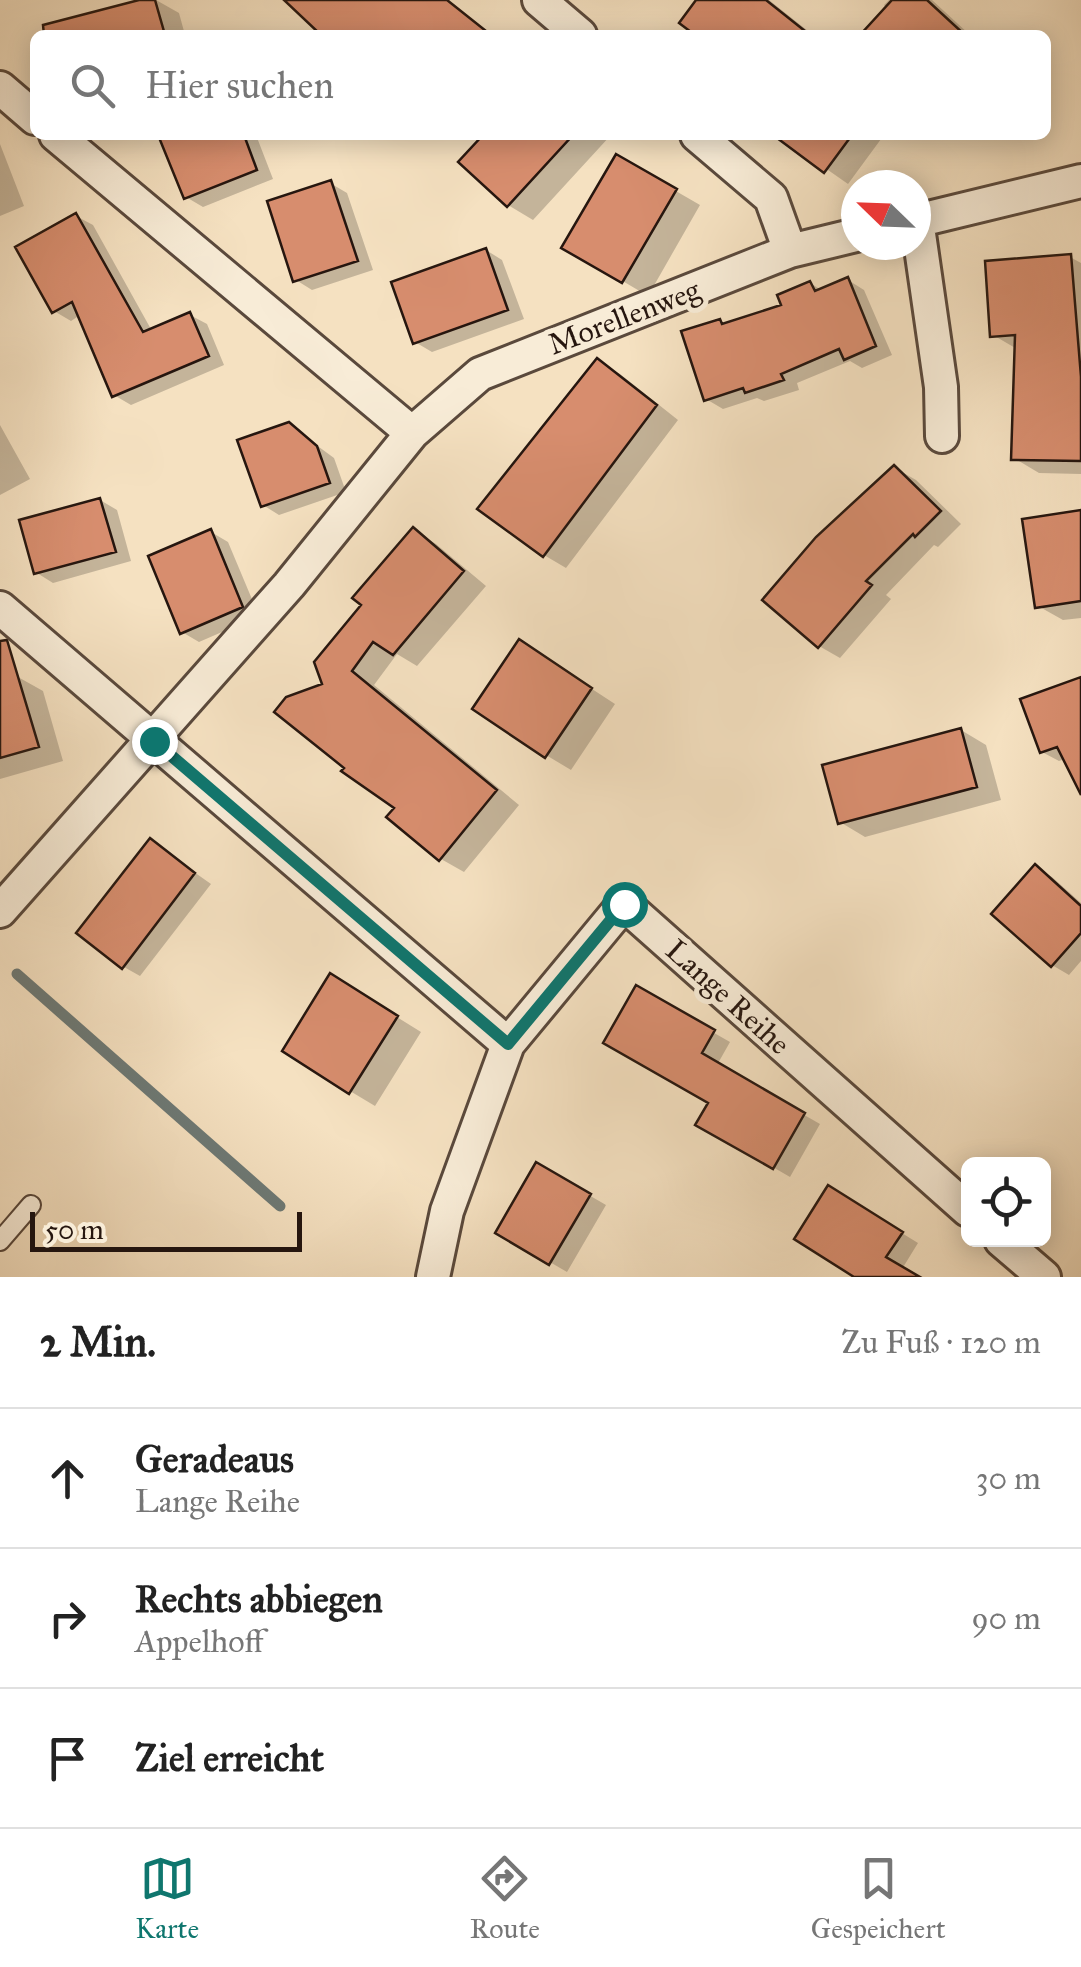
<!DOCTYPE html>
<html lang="de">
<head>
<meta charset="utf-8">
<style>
  :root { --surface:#fff; --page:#f2f2f2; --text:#222; --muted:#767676; --line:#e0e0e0; --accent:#0f766e }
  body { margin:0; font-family:"IM FELL Great Primer",serif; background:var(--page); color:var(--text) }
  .controls { position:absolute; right:30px; bottom:30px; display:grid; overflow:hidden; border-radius:15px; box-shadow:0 5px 25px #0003 }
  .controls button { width:90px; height:90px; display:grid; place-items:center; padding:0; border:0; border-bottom:2px solid var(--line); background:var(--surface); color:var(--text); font:50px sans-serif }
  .compass { position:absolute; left:841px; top:170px; width:90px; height:90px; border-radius:50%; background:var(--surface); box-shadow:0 5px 25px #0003; rotate:293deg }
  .scale { position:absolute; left:30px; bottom:25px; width:272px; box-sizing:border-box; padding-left:10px; border:5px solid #26160f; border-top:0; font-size:28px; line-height:35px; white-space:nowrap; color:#26160f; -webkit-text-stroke:8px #f8ecd7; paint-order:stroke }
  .stop { position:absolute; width:30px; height:30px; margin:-22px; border:8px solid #0f766e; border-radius:50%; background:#fff }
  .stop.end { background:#0f766e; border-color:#fff; box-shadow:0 2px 10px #0008 }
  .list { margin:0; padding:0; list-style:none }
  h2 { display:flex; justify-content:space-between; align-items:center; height:130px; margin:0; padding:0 40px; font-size:42px }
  h2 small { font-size:32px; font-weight:400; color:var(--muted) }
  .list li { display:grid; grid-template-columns:65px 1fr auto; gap:30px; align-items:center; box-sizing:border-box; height:140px; padding:0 40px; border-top:2px solid var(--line) }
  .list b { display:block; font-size:38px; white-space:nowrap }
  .list p { margin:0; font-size:32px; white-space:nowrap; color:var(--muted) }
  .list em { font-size:32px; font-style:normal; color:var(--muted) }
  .icon { flex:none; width:55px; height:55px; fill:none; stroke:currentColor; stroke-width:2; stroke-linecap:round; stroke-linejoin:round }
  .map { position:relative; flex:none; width:1081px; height:1277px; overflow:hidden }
  .search { position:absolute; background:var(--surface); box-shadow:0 5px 25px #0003; left:30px; right:30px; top:30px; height:110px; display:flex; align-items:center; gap:25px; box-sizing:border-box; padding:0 35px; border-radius:15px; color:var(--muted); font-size:38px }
  .sheet { height:550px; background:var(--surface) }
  nav { display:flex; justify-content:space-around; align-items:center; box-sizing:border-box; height:140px; border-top:2px solid var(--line); background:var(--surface); font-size:28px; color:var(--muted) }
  nav a { display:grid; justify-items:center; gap:5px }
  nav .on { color:var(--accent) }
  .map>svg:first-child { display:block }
</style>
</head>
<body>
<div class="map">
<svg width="1081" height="1277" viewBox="0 0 1081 1277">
  <rect width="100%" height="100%" fill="#f5e1c1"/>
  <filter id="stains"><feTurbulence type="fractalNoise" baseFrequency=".002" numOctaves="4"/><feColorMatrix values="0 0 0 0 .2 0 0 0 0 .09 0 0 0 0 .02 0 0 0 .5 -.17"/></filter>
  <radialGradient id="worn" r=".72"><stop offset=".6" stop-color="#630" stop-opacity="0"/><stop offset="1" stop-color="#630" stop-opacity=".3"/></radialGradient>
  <path fill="#0003" d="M148 0H156L179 13 185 35H71Z
    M700 0H769L813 35H698Z
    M889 0H932L970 35H864L887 9 884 5Z
    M172 135H256L273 179 203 207 186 197Z
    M486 135H611L533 220 508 205Z
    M778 135H884L848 184Z
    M0 144 24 206 0 216Z
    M617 157 700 205 648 296 565 247Z
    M330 183 347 193 373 270 312 290 296 280Z
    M76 216 93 225 152 331 190 315 207 324 224 365 131 405 114 395 80 315 71 321 54 311Z
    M486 250 502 260 524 319 432 352 415 342Z
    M1070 257 1081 263V474L1039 473 1014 458 1017 349 993 335Z
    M848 280 864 290 892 355 862 368 850 361 797 383 799 390 764 401 757 398 723 409 706 399 720 321 726 325 785 306 810 283 823 291Z
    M597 362 620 374 678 420 566 568 544 555Z
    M0 425 30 479 0 495Z
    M289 425 334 458 346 492 279 515 263 505Z
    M895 468 916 480 961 524 938 547 934 545 886 595 891 599 840 658 819 646Z
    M100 500 117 510 131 561 53 583 37 573Z
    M1081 513V618L1063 620 1038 606Z
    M413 530 436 544 486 586 417 666 397 654 374 685 519 805 464 872 441 859 390 817 398 807 325 685 364 604Z
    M211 532 228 542 259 616 199 642 182 632Z
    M520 642 615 704 571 770 546 755Z
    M18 677 43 691 63 761 0 779V682Z
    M1081 679V790L1065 759 1059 761 1042 752Z
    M961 730 986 745 1001 800 865 837 840 822Z
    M150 841 211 884 140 976 124 967Z
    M1036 867 1052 877 1081 903V961L1069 975 1052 965Z
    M637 989 730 1042 717 1065 820 1124 790 1177 699 1124 711 1102Z
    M355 991 421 1032 375 1106 350 1091Z
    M537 1165 606 1205 567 1272 498 1232Z
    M845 1198 918 1243 902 1269 859 1277Z"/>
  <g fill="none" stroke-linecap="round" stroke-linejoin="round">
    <path stroke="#6e7a76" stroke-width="11" d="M17 974 280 1206"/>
  </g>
  <path fill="#d78d6e" stroke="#26160f" stroke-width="2.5" d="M139 0H155L165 35H44L43 25Z
    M284 0H447L491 35H321Z
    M696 0H766L810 35H695L679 23Z
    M892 0H927L965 35H860Z
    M158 135H244L257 170 184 199Z
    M483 135H573L507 207 458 162Z
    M773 135H852L824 173Z
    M616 154 677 189 622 283 561 248Z
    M331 180 358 261 293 282 267 201Z
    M76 213 143 332 190 312 209 356 112 397 72 302 52 313 15 247Z
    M486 248 508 310 413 344 391 282Z
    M1071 254 1081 377V461L1011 460 1015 335 990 337 985 261Z
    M848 277 876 346 844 360 839 349 781 374 784 380 745 393 743 388 704 401 681 331 720 319 722 324 781 305 777 295 810 281 815 291Z
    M597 358 657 405 543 557 477 509Z
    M289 422 317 446 330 483 261 507 237 440Z
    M894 465 941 511 915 537 913 534 866 581 872 585 818 648 762 600 816 537Z
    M100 498 116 552 34 574 19 520Z
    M1081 510V601L1035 608 1022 519Z
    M413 527 464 571 393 655 373 642 352 671 497 790 439 861 386 817 394 808 341 771 344 768 274 712 286 697 322 684 314 662 361 605 352 598Z
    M211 529 243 607 180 634 148 556Z
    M519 639 592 688 545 758 472 709Z
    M7 640 39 747 0 758V641Z
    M1081 677V795L1057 747 1040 753 1020 699Z
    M961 728 977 787 838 824 822 765Z
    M150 838 195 873 122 969 76 933Z
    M1035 864 1081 906V933L1051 967 991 914Z
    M330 973 398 1016 349 1094 282 1051Z
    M636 985 715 1030 702 1053 805 1113 773 1169 695 1125 708 1103 603 1043Z
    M536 1162 591 1194 549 1265 495 1233Z
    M828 1185 903 1232 886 1257 920 1277H854L794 1239Z"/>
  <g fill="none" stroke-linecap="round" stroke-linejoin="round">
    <g stroke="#5a493c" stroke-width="22">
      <path id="lane" d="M0 1241 31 1205"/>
    </g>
    <g stroke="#5a493c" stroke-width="38">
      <path id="street" d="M539 0 580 35
        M0 88 35 118
        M56 135 412 433
        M697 135 771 198 790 251
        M917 220 941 387 942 436
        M916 221 1081 181
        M0 608 508 1044
        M0 911 289 585 412 433 480 374 790 251 856 235
        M1001 1240 1044 1277
        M433 1277 447 1211 508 1044 624 904 968 1210"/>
    </g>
    <use href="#lane" stroke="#f8ecd7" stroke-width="18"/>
    <use href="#street" stroke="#f8ecd7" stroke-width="32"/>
  </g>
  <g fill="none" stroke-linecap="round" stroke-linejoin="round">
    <path stroke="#0f766e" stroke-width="12" d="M154 741 508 1044 624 904"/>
  </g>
  <g text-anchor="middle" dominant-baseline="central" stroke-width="10" stroke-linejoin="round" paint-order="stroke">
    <g font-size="30" fill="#26160f" stroke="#f8ecd7">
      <text transform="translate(624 317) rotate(-21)">Morellenweg</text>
      <text transform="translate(728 997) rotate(42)">Lange Reihe</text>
    </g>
  </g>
  <rect width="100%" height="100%" filter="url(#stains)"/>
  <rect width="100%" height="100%" fill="url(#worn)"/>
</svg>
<div class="controls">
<button><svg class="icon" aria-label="locate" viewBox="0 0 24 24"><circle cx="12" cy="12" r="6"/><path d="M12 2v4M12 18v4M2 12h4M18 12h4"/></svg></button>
</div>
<svg class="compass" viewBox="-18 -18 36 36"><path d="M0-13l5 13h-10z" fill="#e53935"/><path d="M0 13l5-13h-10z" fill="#767676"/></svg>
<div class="scale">50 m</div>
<div class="stop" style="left:624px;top:904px"></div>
<div class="stop end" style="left:154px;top:741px"></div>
<div class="search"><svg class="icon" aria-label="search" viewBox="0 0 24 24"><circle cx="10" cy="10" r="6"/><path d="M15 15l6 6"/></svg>Hier suchen</div>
</div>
<section class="sheet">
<h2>2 Min.<small>Zu Fuß · 120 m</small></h2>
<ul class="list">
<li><svg class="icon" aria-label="ahead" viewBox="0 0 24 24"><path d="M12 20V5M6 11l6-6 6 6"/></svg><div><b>Geradeaus</b><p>Lange Reihe</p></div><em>30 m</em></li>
<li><svg class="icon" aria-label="right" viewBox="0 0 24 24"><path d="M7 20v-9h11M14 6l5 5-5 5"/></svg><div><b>Rechts abbiegen</b><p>Appelhoff</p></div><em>90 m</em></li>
<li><svg class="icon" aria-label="arrive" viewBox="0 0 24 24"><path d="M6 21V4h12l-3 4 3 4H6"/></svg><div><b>Ziel erreicht</b></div></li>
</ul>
</section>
<nav>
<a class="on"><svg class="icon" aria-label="map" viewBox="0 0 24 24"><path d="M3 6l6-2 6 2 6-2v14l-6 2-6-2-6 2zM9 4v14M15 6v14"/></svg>Karte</a>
<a><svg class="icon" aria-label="directions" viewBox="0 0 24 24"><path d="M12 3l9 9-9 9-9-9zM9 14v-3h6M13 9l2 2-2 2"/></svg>Route</a>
<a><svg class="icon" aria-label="saved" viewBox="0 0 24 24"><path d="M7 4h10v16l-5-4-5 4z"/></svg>Gespeichert</a>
</nav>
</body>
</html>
